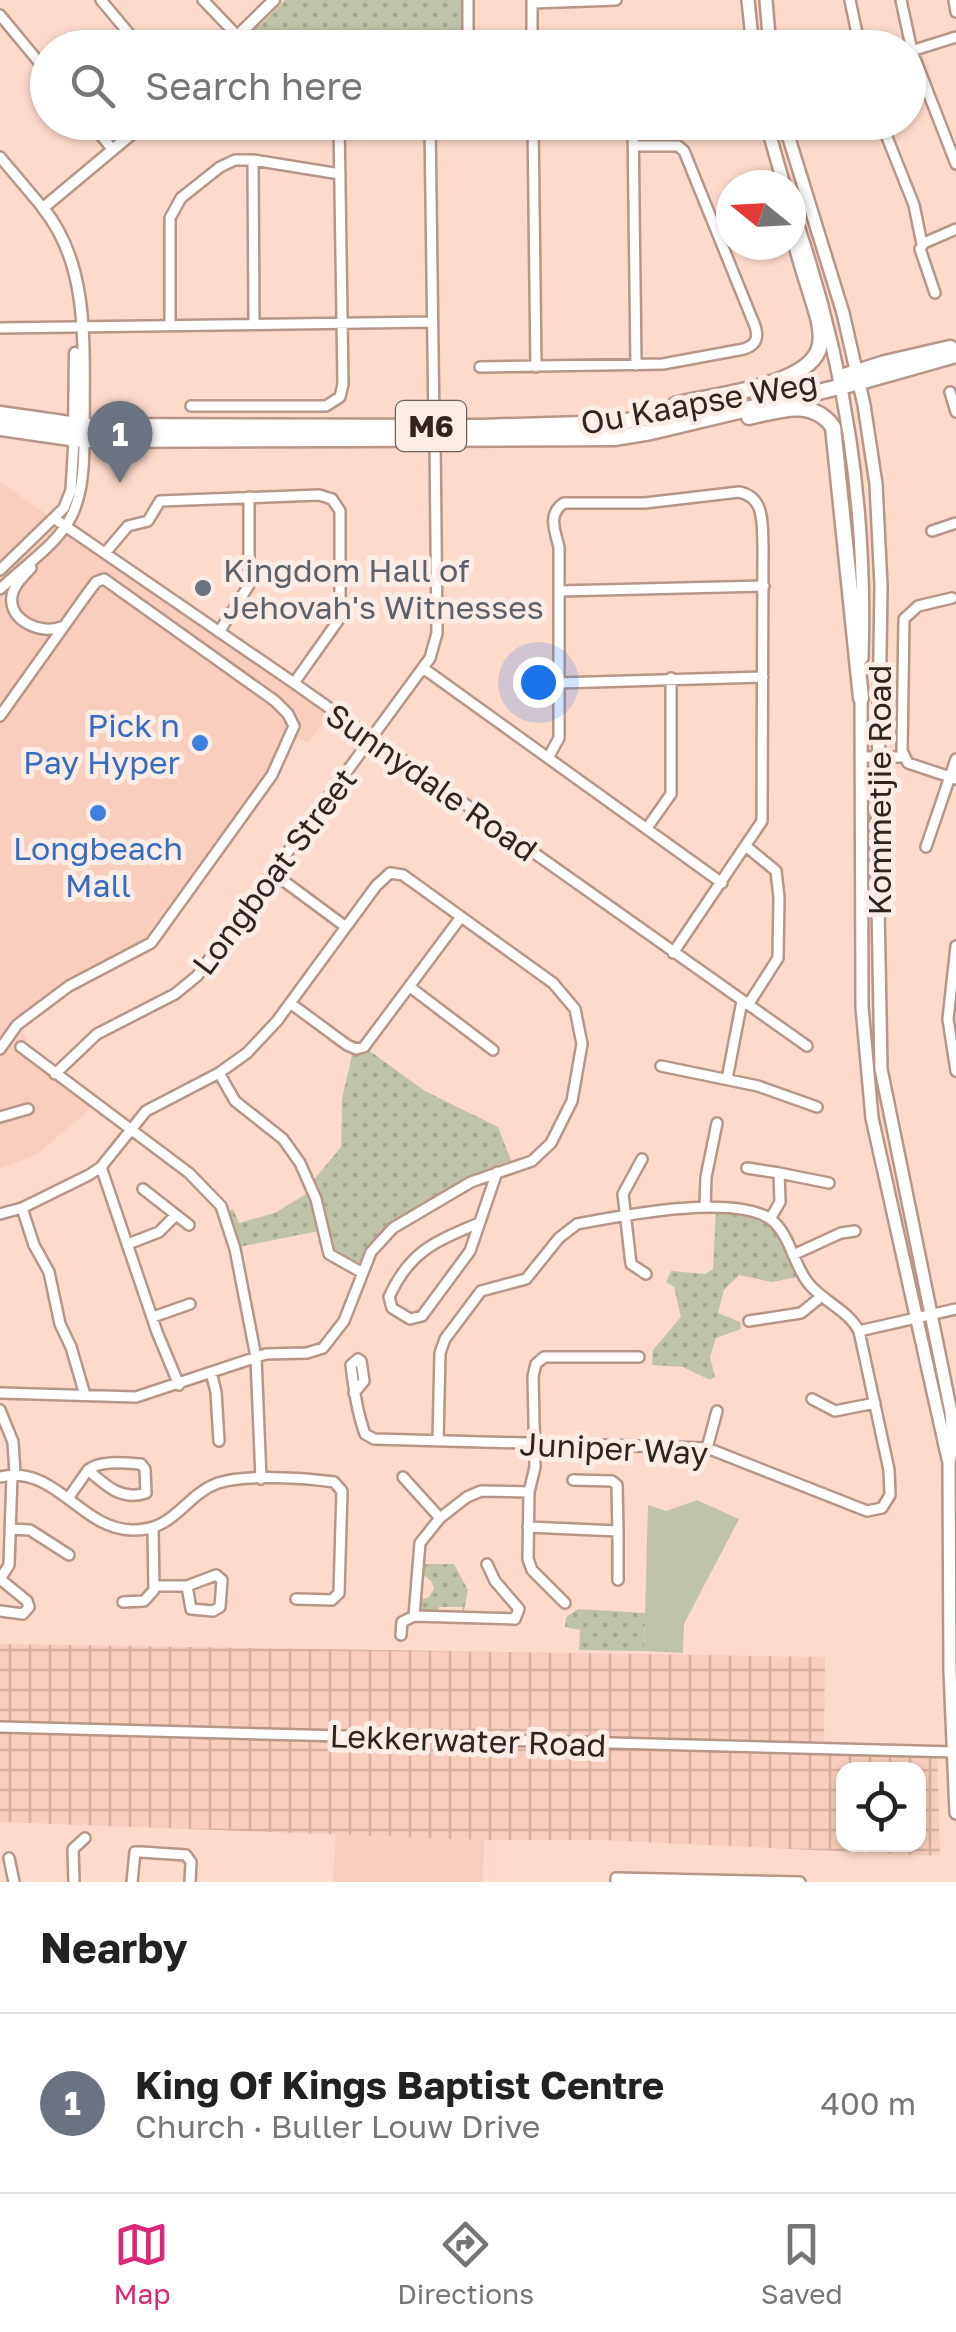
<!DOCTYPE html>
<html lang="en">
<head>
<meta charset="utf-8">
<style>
  :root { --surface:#fff; --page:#f2f2f2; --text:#222; --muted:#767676; --line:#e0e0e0; --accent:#db2777 }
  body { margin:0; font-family:"Golos Text",sans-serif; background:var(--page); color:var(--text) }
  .controls { position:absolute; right:30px; bottom:30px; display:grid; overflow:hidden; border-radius:20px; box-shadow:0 2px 8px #0004 }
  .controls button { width:90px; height:90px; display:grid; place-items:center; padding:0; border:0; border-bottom:2px solid var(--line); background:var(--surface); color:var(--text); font:50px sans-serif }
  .compass { position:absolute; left:716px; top:170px; width:90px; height:90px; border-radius:50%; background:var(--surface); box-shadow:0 2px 8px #0004; rotate:288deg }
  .you { position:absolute; left:538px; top:682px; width:35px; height:35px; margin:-25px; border:8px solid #fff; border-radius:50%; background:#1a73e8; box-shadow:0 0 0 15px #1a73e833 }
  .badge { display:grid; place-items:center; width:65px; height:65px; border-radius:50%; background:var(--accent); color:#fff; font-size:32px; font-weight:700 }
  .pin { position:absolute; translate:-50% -82px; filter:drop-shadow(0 2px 5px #0008) }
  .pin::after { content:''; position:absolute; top:52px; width:35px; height:30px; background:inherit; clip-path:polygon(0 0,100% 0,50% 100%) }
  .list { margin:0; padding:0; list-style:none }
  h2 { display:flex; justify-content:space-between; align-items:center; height:130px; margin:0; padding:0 40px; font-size:42px }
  h2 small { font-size:32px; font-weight:400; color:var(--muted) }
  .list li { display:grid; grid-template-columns:65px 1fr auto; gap:30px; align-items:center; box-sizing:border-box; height:180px; padding:0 40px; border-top:2px solid var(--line) }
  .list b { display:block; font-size:38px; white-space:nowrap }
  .list p { margin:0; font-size:32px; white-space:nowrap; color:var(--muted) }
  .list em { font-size:32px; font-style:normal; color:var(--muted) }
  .icon { flex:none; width:55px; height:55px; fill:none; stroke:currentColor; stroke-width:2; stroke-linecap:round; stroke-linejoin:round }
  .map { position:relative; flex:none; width:956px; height:1882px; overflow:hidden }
  .search { position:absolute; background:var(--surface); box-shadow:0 2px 8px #0004; left:30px; right:30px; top:30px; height:110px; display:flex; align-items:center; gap:25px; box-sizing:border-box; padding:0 35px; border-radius:55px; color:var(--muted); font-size:38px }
  .sheet { height:310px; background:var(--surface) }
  nav { display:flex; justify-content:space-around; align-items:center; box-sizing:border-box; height:140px; border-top:2px solid var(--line); background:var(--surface); font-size:28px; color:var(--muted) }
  nav a { display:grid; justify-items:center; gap:5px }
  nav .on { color:var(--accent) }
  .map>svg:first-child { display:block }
</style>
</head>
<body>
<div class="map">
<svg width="956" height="1882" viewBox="0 0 956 1882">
  <defs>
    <pattern id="industrial-grid" width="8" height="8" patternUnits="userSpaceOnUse" patternTransform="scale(2.5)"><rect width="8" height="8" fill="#facebc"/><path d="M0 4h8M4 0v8" fill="none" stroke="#d7b1a1"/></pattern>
    <pattern id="park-dots" width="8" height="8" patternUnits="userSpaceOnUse" patternTransform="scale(2.5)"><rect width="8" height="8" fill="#bfc4a9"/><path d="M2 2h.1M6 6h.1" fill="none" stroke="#a5a891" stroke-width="1.8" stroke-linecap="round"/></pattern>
  </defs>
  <rect width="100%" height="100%" fill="#fedacb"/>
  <path fill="#facebc" d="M0 482 332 711 308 743 298 737 288 751 278 779 157 948 79 985 20 1030 27 1038 21 1046 96 1104 37 1154 0 1169Z
    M336 1833 484 1840 483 1882H333Z"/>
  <path fill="url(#industrial-grid)" fill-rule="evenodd" d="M0 1644 825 1657 824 1749 937 1751 940 1856 601 1840H484L0 1822ZM844 1770H918V1844H844Z"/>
  <path fill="#bfc4a9" d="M697 1500 739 1519 684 1624 683 1653 644 1651 648 1505 666 1511Z"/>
  <path fill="url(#park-dots)" d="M285 0H464V30L443 31V47L291 48 278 39 272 47H254L249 42V30L261 24Z
    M367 1049 425 1091 498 1127 512 1163 469 1180 404 1215 383 1232 360 1262 354 1264 332 1252 312 1182 341 1147 342 1098 352 1056Z
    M304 1179 319 1231 239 1247 229 1211 233 1209 239 1223 275 1213 306 1194 301 1180Z
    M716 1210C776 1219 773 1226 798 1277L772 1282 739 1275 724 1290 718 1313 740 1322 741 1329 716 1338 710 1357 715 1377 710 1380 683 1367 652 1365 653 1350 681 1317 674 1287 666 1282 671 1271 705 1274 713 1269Z
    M420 1564H454L468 1590 464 1611 470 1615 463 1614 462 1607H439L438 1614 418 1610 419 1600 429 1597 434 1588 431 1581 421 1573Z
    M578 1609 645 1613 644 1651 579 1650 580 1630 565 1627 566 1617Z"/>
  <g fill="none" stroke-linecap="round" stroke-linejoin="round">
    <g stroke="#b79688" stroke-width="14">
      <path id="minor" d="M101 0 141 48
        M203 0 249 48
        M468 0V48
        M532 0V48
        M850 0 860 48
        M901 0 912 51 956 164
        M954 0 956 12
        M532 3 616 0
        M0 15 48 73
        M908 52 956 37
        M90 122 113 150
        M430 122 434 426
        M533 122 536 367
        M633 122 636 365
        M881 122 914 205 922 244
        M0 157 43 208
        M253 160 254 324
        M935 293 920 249 924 243 956 229
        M170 325V218L181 198 220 167 235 160H253L340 174
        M0 328 432 322
        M480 367 663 364 744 349C756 345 759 338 755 326L684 151 678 146H634
        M950 392 956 412
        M191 406H326L340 397 343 384 339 122
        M55 519 294 683 807 1046
        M932 531 956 523
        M105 553 128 526 148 521 160 501 319 495 332 499 340 511V618L294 683
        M31 568C24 576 14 584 12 596 8 621 42 635 61 627
        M0 570 64 508 71 490 74 440
        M0 589C61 534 84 529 84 440
        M559 591 764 586
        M952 598 918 606 904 619 902 751 908 763 956 779
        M219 632 249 585V497
        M423 668 722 883
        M559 683 763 677
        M0 716 87 594 96 582 104 579 275 701 288 714 294 726 272 775 151 943 69 986 17 1025 0 1049
        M863 757H903
        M548 758 559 738V547C555 531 547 514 564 503H645L739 492C766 497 762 526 763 548L762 821 673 953
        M647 828 671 794V678
        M747 847 776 871 779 897 778 958 748 1005
        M926 847 956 759
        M273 873 346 927
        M956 946 948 1019 956 1071
        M410 987 493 1050
        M290 1003 347 1045 356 1049 364 1047 461 917
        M21 1047 189 1173 221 1206 235 1249 256 1357 261 1479
        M661 1066 758 1086 817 1107
        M219 1073 235 1101 283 1139 300 1163 316 1199 329 1254 361 1272
        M55 1074 97 1034 175 994 197 976 430 658 437 633 435 439
        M727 1079 742 1001
        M0 1117 28 1109
        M642 1159 623 1194 631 1264 646 1274
        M101 1167 157 1332 179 1385
        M747 1168 779 1173 780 1202 770 1219
        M779 1173 829 1183
        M143 1189 189 1225
        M705 1206 706 1177 717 1123
        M22 1208 34 1245 49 1272 60 1324 71 1347 85 1395
        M0 1214 22 1208 89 1175 101 1167 146 1111 219 1073 247 1053 277 1021 376 886 390 873 403 875 553 983 575 1009 582 1044 572 1101 551 1143 532 1161 471 1182 393 1228 371 1252 344 1321 323 1348 307 1353 266 1354 136 1397 0 1393
        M479 1223C434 1242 410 1251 389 1297L392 1308 410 1319 422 1316 470 1251 497 1172
        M128 1244 159 1232 176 1215
        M793 1255 841 1233 855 1231
        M153 1317 190 1304
        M749 1321 801 1313 822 1296
        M859 1331 956 1309
        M211 1372 216 1392 219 1441
        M354 1393 364 1381 361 1361 358 1359 351 1365C354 1389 357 1412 365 1434L374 1439 707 1448 867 1511 882 1508 890 1495 889 1470 859 1331C848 1310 824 1302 809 1284 794 1266 791 1239 775 1223 743 1191 619 1216 577 1224L559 1238 526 1279 481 1291 445 1339 440 1353 438 1440
        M812 1399 835 1411 875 1403
        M0 1410 13 1442 15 1474
        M707 1448 717 1411
        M0 1477C56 1464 80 1529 132 1530 176 1531 184 1495 218 1483 246 1474 305 1478 334 1482L342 1491 339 1593 332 1600 296 1599
        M403 1477 440 1518
        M573 1480 612 1481 617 1485 618 1531
        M69 1497 88 1470C100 1460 125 1463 141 1464L145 1469 146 1493C122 1501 106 1486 88 1470
        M528 1527 618 1531V1580
        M10 1529 30 1530 69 1555
        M487 1564 495 1581 519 1609 515 1619 414 1616 420 1543 440 1518 467 1497 481 1491 529 1492
        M0 1579 9 1565 12 1475
        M0 1579 27 1601 29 1607 23 1614 0 1611
        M155 1586H187L216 1575 222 1580 220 1607 213 1611 191 1609 187 1586
        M123 1602 144 1601 154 1590 153 1528
        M565 1603 532 1570 528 1559 529 1492 535 1467 533 1376 536 1364 544 1357H639
        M401 1635 402 1622 414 1616
        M0 1727 954 1752
        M9 1858 14 1882
        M74 1882 73 1849 85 1838
        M132 1882 135 1852H141L186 1855 191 1862 190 1882
        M616 1882V1878L800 1882"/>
    </g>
    <g stroke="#b79688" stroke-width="15">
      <path id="tertiary" d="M225 48 274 0
        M84 430C82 356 93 269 43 208L146 122
        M74 431 75 353"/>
    </g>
    <g stroke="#b79688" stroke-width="16">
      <path id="secondary" d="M748 0 753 48
        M766 0 770 48
        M766 122 784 185
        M784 122 843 313 864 405 876 484 881 586 877 850 881 1069 951 1412 953 1442 949 1463 950 1671 956 1813
        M799 229C846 370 867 509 862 658
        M861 692 862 1007 872 1118 948 1459"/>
    </g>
    <g stroke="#b79688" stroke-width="19">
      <path id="primary" d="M841 377 885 363 950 348
        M675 405C711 395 812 387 820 345 823 327 815 308 810 291 802 264 791 236 792 208
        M0 414 84 426 479 427 616 423 722 404
        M749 417C780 410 812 398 833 427L861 698
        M0 428 84 440 614 438 651 432 860 382 956 355"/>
    </g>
    <use href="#minor" stroke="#fff" stroke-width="9"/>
    <use href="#tertiary" stroke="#fff" stroke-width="10"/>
    <use href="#secondary" stroke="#fff" stroke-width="11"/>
    <use href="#primary" stroke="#fff" stroke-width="14"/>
  </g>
  <circle fill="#6b7280" stroke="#fbede6" stroke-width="4" cx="203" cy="588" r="10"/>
  <g fill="#3f7fe0" stroke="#fbede6" stroke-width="4">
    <circle cx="200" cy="743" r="10"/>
    <circle cx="98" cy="813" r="10"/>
  </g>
  <g text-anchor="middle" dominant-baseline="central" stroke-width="10" stroke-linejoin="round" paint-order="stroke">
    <rect fill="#fbede6" stroke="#6e605b" stroke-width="2.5" x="396" y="401" width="70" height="50" rx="8"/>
    <g font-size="30" font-weight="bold" fill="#31241f">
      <text x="431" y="426">M6</text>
    </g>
    <g font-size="32" fill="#31241f" stroke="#fbede6">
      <text transform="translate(699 402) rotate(-10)">Ou Kaapse Weg</text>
      <text transform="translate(432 782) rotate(35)">Sunnydale Road</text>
      <text transform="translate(879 790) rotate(-90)">Kommetjie Road</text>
      <text transform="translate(274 871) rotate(-53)">Longboat Street</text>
      <text transform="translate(614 1448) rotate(3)">Juniper Way</text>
      <text transform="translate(468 1740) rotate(2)">Lekkerwater Road</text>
    </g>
    <g font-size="32" fill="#5b616d" stroke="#fbede6" text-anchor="start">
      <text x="223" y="570">Kingdom Hall of<tspan x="223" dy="37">Jehovah's Witnesses</tspan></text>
    </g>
    <g font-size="32" fill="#366cbe" stroke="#fbede6" text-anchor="end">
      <text x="180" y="725">Pick n<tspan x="180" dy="37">Pay Hyper</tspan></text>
      <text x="98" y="848" text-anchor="middle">Longbeach<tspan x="98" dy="37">Mall</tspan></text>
    </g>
  </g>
</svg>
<div class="controls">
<button><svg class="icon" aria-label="locate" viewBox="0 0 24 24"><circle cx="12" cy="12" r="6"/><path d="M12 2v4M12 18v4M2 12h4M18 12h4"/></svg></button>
</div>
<svg class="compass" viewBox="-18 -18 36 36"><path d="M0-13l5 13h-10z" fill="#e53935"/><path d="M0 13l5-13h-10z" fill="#767676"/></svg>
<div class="you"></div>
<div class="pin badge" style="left:120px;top:483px;background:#6b7280">1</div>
<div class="search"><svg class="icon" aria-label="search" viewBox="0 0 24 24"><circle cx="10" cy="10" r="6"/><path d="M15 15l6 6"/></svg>Search here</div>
</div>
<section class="sheet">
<h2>Nearby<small></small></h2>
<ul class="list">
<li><span class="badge" style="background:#6b7280">1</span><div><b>King Of Kings Baptist Centre</b><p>Church · Buller Louw Drive</p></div><em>400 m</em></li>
</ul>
</section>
<nav>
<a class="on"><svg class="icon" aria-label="map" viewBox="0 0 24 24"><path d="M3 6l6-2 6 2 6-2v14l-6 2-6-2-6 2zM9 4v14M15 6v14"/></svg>Map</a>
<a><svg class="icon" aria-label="directions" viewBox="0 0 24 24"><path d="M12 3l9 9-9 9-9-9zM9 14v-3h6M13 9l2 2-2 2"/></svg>Directions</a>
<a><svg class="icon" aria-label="saved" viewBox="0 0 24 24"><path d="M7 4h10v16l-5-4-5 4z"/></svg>Saved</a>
</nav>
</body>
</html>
